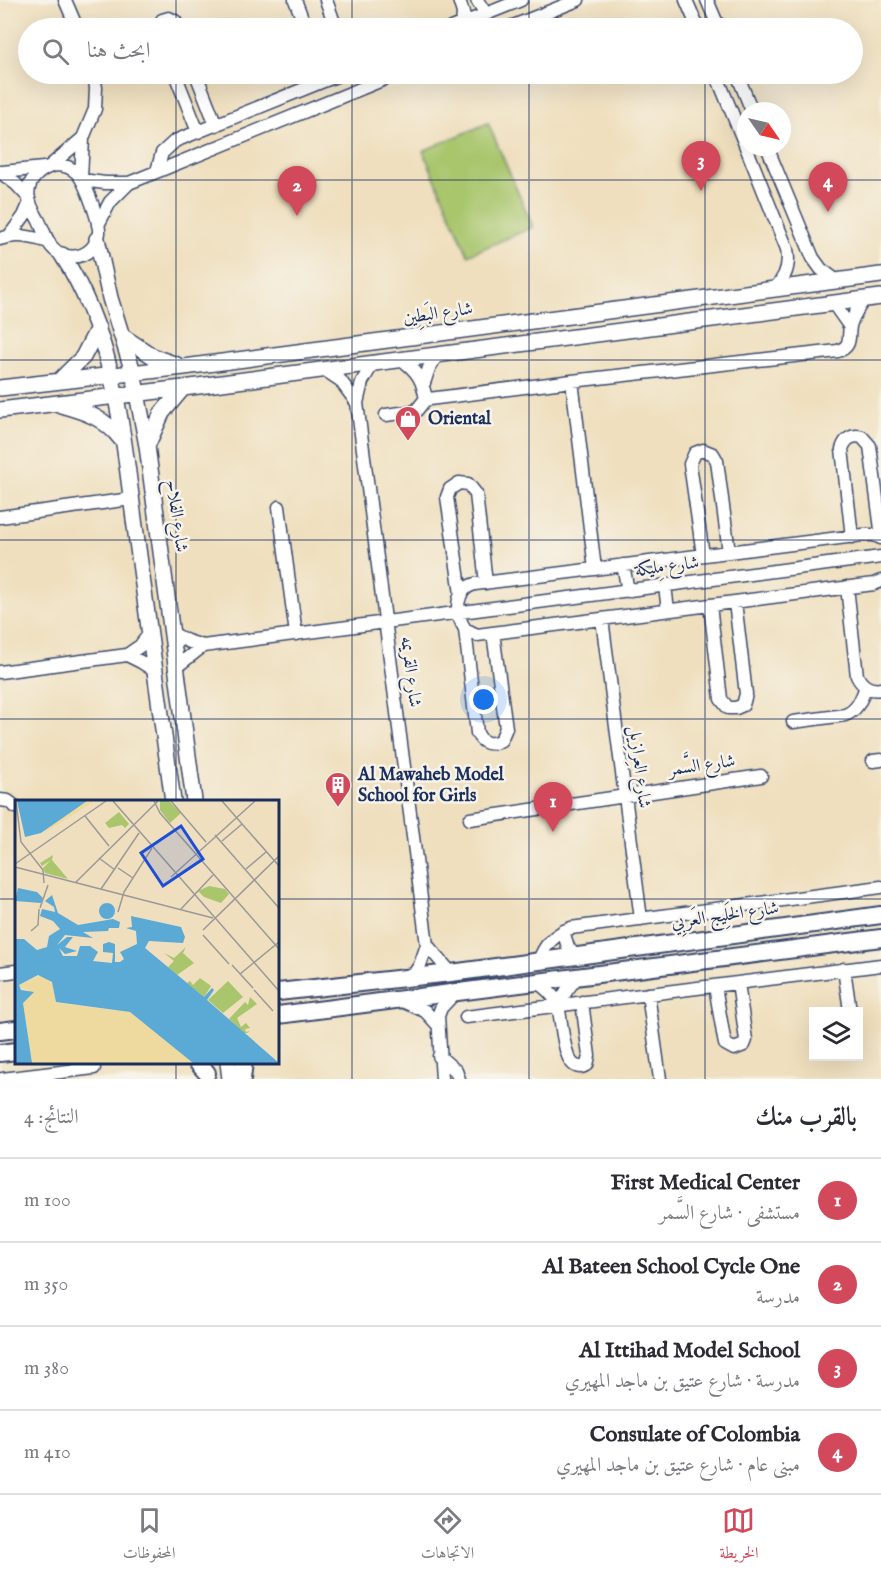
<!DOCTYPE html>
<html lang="ar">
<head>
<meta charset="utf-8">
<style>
  :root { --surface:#fff; --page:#f2f2f3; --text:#2b2b33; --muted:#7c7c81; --line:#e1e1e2; --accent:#d1495b }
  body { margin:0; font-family:"IM FELL English",Amiri,serif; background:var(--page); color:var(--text); direction:rtl }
  .controls { position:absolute; right:18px; bottom:18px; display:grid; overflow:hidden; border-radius:0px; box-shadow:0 6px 24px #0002 }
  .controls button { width:54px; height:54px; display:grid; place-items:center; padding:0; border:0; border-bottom:2px solid var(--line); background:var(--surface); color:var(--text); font:30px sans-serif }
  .compass { position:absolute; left:737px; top:102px; width:54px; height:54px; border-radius:50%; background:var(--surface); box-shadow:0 6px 24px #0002; rotate:124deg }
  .you { position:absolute; left:484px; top:700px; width:21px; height:21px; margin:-15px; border:4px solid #fff; border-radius:50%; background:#1a73e8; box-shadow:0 0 0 9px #1a73e833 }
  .badge { display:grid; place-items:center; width:39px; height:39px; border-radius:50%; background:var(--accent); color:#fff; font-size:20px; font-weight:700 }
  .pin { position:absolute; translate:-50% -50px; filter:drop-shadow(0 2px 3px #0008) }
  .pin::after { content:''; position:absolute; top:32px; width:21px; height:18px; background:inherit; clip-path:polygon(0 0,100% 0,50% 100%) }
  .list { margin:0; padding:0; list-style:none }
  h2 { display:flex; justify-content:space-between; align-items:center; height:78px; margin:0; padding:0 24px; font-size:26px }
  h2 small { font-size:20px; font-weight:400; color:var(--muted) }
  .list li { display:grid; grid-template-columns:39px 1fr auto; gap:18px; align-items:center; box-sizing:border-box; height:84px; padding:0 24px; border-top:2px solid var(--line) }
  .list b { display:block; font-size:22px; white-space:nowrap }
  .list p { margin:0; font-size:20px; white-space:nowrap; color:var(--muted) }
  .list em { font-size:20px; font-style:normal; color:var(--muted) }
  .icon { flex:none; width:33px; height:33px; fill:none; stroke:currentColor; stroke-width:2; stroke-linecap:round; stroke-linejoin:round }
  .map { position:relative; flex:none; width:881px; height:1079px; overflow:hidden; direction:ltr }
  .search { position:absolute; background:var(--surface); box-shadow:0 6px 24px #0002; left:18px; right:18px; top:18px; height:66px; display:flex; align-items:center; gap:15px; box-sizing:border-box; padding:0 21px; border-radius:33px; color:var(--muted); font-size:22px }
  .sheet { height:414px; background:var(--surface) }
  nav { display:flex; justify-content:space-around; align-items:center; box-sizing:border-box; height:84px; border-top:2px solid var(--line); background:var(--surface); font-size:16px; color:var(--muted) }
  nav a { display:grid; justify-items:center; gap:3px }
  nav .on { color:var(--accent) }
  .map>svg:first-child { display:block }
</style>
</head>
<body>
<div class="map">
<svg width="881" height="1079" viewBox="0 0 881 1079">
  <rect width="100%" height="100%" fill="#f7f3e8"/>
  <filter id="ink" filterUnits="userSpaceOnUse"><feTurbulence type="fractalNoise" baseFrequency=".0167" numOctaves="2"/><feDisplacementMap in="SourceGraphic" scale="12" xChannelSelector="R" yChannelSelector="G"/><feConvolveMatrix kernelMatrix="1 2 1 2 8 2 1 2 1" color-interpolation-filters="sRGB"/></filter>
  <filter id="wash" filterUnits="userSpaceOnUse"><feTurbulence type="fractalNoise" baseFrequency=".008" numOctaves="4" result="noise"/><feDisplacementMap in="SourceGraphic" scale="24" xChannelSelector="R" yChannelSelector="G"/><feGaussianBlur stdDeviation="1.35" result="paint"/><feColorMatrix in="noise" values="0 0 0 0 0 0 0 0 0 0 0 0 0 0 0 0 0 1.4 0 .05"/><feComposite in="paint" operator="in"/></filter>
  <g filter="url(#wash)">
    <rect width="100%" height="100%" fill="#efdfbe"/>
    <path fill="#a9c66d" stroke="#627a66" stroke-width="1.5" d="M488 123 533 227 468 255 423 151Z"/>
  </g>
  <g filter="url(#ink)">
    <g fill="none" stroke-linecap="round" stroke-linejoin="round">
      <g stroke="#3b496c" stroke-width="15">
        <path id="minor" d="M65 0 77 28
          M295 0 306 28
          M326 0 336 28
          M459 0 463 13 462 24
          M477 0 486 14
          M686 0 698 28
          M707 0 719 28
          M159 28 162 20 169 18 175 21 179 28
          M451 28 521 0
          M508 28 578 0
          M175 74 198 132
          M196 74 216 125
          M716 74 746 147
          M737 74 752 111
          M746 147 787 249C790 265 786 278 774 289
          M767 147 813 258 821 269 837 281
          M56 165C64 165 71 167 77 173 85 181 100 222 99 233 98 239 95 245 91 249 80 260 61 259 51 246 46 239 43 229 39 221 36 215 31 208 29 200 25 182 39 168 56 165Z
          M50 166 83 138
          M157 171 162 153 175 141 341 74
          M0 172 16 184 29 198
          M2 172 44 168
          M81 178 83 138 95 109 96 88 94 74
          M82 180 105 183H129
          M98 225 110 202 129 183 397 74
          M10 235 24 216 30 202
          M0 239C16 233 32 237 49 242
          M833 303 850 327
          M402 360C418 371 423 381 426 400
          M373 363 362 382 357 403 427 945 420 965 412 977
          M325 370 340 380 357 403
          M572 381 595 569
          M424 383 429 368 437 355
          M386 415 416 411 424 401 429 399 572 381 838 351C852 346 848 338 850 326 852 317 859 307 864 299
          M279 507 296 634
          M0 517 131 499
          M852 537 842 449C845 439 852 434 862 437L870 446 881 529
          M881 538 874 535H863L475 584C454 589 455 614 465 629L477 635 874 584 881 581
          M703 555 690 464 695 453 703 450 713 454 717 461 729 552
          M623 565 628 591
          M665 586 668 610
          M847 587 857 676C862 686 870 691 881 689
          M461 594 447 497 450 489 459 483 468 484 476 494 486 583
          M710 605 721 699 728 708H736L743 705 746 694 735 602
          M602 619 641 919
          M465 629 477 733C482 744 491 746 501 740L506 728 493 633
          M172 633 187 641 203 646 881 557
          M127 655 141 662 155 671
          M176 667 203 646
          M0 672 127 655 140 646 150 633
          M793 722 845 715C858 710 861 699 866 687
          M873 761 881 760
          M0 800 8 801 16 807
          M470 819 761 776
          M563 931 568 947 575 956
          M427 945 451 973
          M539 961C544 945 555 934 571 928L881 887
          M844 969 850 1011
          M0 973 16 971
          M537 982C545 988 553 994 557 1003 563 1016 561 1079 587 1065L589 1056 582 1002
          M715 986 724 1039 725 1044 734 1049 744 1045 746 1040 738 983
          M648 994 660 1079
          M402 1001 425 1011 437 1024
          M558 1005 567 990 577 977
          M466 1017 881 965
          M439 1056 456 1071 459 1079
          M2 1079 94 1068
          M442 1079 438 1016 441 1008 454 994"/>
      </g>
      <g stroke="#3b496c" stroke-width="18">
        <path id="major" d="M97 239 110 298 133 372 147 446 194 801
          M62 255C116 337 123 439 136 534 149 623 160 712 173 801
          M122 336 154 357 177 365
          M60 380 83 357 98 328
          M0 388 184 367 881 275
          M61 405C86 412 105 418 121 439
          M0 410 183 388 881 297
          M147 446 162 413 183 388
          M228 1062 230 1079"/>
      </g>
      <g stroke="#3b496c" stroke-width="20">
        <path id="highway" d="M278 992 451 973 881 915
          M278 1015 881 938
          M0 1031 16 1029
          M0 1053 16 1051
          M197 1062 207 1073
          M242 1079 244 1062"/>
      </g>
      <use href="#minor" stroke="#fff" stroke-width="12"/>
      <use href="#major" stroke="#fff" stroke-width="15"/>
      <use href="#highway" stroke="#fff" stroke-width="16"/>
    </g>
  </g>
  <path fill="none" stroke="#1b2f5e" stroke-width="1.5" stroke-opacity="0.55" d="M176 0V28M352 0V28M529 0V28M705 0V28M176 74V801M352 74V1079M529 74V1079M705 74V1079M0 180H881M0 360H881M0 540H881M0 719H881M0 899H16M278 899H881M176 1062V1079"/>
  <defs>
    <g id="shop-pin" transform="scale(1.35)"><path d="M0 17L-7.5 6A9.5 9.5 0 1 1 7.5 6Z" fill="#d1495b" stroke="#f7f3e8"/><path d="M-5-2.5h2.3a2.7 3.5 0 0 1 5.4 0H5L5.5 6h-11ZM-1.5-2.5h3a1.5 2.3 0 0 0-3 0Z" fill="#fff"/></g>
    <g id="building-pin" transform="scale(1.35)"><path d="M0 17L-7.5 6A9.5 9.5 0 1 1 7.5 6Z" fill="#d1495b" stroke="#f7f3e8"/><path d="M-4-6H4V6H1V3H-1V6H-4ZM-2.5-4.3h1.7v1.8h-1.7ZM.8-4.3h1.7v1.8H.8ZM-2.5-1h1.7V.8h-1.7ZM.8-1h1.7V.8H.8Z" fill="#fff"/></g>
  </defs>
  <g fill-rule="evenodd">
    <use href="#shop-pin" x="408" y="419"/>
    <use href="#building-pin" x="338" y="785"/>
  </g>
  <g text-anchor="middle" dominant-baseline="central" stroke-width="5" stroke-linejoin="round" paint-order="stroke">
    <g font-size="18" fill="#1b2f5e" stroke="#f7f3e8">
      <text transform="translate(438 314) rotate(-8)">شارع البَطِين</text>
      <text transform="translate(176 516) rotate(82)">شارع الفلاح</text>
      <text transform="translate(667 567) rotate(-7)">شارع مِليكة</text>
      <text transform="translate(410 672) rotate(83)">شارع القريمه</text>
      <text transform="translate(702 766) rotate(-8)">شارع السَّمر</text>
      <text transform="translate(639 767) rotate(83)">شارع العِرازِيل</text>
      <text transform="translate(725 916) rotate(-8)">شارع الخَلِيج العَربِي</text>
    </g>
    <g font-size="18" font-weight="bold" fill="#1b2f5e" stroke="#f7f3e8" text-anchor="start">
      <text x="428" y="419">Oriental</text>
      <text x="358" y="775">Al Mawaheb Model<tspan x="358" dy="21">School for Girls</tspan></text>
    </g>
  </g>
  <g transform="translate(15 800)">
    <rect width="264" height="264" fill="#efdfbe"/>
    <path d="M145 1H154L166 13 155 23 145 10ZM104 12 114 24 110 28 107 25 94 28 90 23ZM38 55 37 60 53 79 30 73 28 68 36 60 27 66 25 63ZM194 86 210 89 214 94 206 103 189 97 183 91ZM171 147 168 153 179 163 162 175 153 167 159 161 149 153 159 158ZM185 178 196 186 189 197 172 183 175 181 178 185ZM213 181 228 197 208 213 193 200ZM235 197 242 204 222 218 226 227 231 223 235 228 230 229 231 232 235 231 232 233H229L214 219 230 202 233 205Z" fill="#a9c66d"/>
    <path d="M73 1H80L29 33 40 21ZM26 175 39 185 42 203 115 212 178 263H17L8 203 13 190 3 186Z" fill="#eeda9e"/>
    <path d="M2 1H72L26 33 10 37ZM3 88 22 92 28 98 26 103 0 101ZM37 95 43 113 63 125 98 119 105 122 104 128H94L93 131 68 132 78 138 50 135 42 145 52 137H58L50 147 62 151 50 154 44 148 48 156H62L65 146H75L83 152 78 161 97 163 98 153 88 152V144L94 142 100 144V162H105L109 159 105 152 122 144 121 131 111 128 117 127 116 116 166 127 170 137 168 143 134 141 130 148 189 197 197 188 199 190 192 200 264 263H178L115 212 41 202 37 182 23 175 4 185 6 190 19 192 8 203 17 263H0V139H9L22 150 32 147 34 136 45 129 38 121 25 116 27 109 40 112 39 107 30 101ZM84 111a8 8 0 1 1 16 0a8 8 0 1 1-16 0Z" fill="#5ba9d5"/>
    <path fill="none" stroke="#9a9998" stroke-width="1.5" d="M1 1 6 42 28 70 29 83M98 1 264 191M139 1 145 13 264 149M156 1 191 42M207 1 264 66M70 16 94 46M200 35 264 108M207 41 227 24M84 58 100 70M0 64 91 1M0 67 198 118M103 68 118 78M231 69 251 52M156 77 240 1M60 83 143 1M86 89 124 33M25 108 33 85M166 109 198 75M103 112 109 92 137 48M188 130 264 56M16 131 23 125 24 109M188 135 214 164M217 165 238 188M225 174 264 142M239 190 258 211"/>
    <path fill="#1d4ed8" fill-opacity="0.15" stroke="#1d4ed8" stroke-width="3" d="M166 26 188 59 148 86 126 53Z"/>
    <rect width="264" height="264" fill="none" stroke="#1b2f5e" stroke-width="3"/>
  </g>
</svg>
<div class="controls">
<button><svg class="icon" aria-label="layers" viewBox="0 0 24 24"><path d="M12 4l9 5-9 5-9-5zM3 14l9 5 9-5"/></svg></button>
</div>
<svg class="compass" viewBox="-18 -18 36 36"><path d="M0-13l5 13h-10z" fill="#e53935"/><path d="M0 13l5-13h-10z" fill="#7c7c81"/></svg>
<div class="you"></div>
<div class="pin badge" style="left:553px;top:832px">1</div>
<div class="pin badge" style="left:297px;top:216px">2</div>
<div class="pin badge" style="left:701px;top:191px">3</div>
<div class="pin badge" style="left:828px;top:212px">4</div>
<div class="search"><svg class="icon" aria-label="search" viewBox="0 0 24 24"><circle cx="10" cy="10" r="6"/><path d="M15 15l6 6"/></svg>ابحث هنا</div>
</div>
<section class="sheet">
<h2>بالقرب منك<small>النتائج: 4</small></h2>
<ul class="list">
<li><span class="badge">1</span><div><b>First Medical Center</b><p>مستشفى · شارع السَّمر</p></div><em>100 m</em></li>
<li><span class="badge">2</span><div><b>Al Bateen School Cycle One</b><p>مدرسة</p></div><em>350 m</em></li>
<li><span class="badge">3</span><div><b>Al Ittihad Model School</b><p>مدرسة · شارع عتيق بن ماجد المهيري</p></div><em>380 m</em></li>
<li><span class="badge">4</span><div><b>Consulate of Colombia</b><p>مبنى عام · شارع عتيق بن ماجد المهيري</p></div><em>410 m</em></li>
</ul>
</section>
<nav>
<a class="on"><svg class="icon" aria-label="map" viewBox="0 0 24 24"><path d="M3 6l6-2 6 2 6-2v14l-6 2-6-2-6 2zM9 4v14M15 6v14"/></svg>الخريطة</a>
<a><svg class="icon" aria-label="directions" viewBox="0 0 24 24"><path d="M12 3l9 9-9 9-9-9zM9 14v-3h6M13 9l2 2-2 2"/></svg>الاتجاهات</a>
<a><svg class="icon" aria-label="saved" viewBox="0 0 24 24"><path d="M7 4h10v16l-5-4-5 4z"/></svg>المحفوظات</a>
</nav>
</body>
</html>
